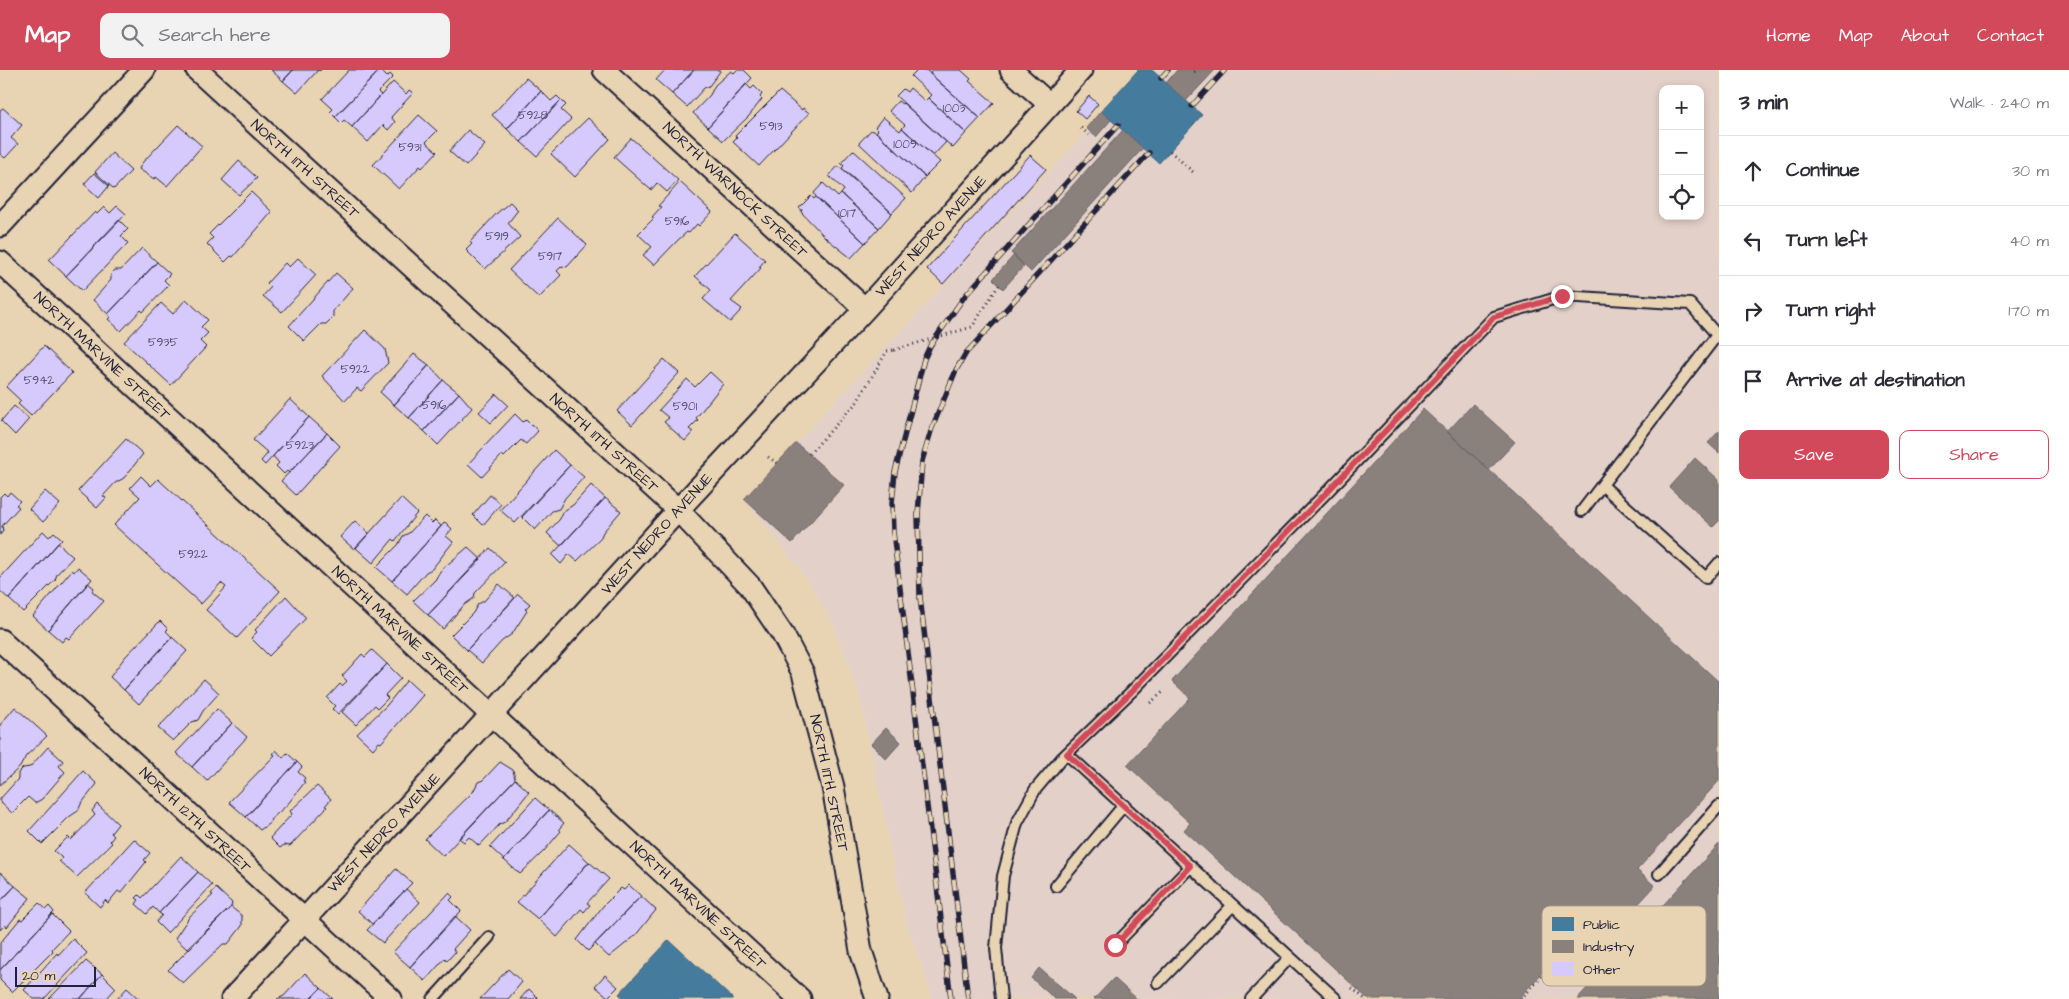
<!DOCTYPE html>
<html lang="en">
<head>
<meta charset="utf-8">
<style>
  :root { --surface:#fff; --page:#f2f2f3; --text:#2b2b33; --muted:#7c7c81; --line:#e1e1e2; --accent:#d1495b }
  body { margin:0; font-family:"Architects Daughter",sans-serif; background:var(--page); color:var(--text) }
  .controls { position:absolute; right:15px; top:15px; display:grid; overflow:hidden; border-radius:10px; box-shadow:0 2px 8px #0003 }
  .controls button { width:45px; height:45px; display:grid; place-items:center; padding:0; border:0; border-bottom:1px solid var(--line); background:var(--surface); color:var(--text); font:25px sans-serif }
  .scale { position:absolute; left:15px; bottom:12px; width:81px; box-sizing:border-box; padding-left:5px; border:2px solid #22223b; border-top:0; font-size:14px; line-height:18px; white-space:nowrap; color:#22223b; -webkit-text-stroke:4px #e8d4b3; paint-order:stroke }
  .stop { position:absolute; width:15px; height:15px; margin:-11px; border:4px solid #d1495b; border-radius:50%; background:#fff }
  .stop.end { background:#d1495b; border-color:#fff; box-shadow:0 1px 5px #0008 }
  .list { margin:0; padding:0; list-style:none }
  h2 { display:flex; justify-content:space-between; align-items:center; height:65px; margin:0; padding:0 20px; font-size:21px }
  h2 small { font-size:16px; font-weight:400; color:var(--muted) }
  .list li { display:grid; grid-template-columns:32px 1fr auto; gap:15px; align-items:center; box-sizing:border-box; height:70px; padding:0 20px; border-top:1px solid var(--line) }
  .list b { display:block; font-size:19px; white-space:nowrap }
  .list em { font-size:16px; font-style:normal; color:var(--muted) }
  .actions { display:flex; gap:10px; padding:15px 20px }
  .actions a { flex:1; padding:11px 0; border:1px solid var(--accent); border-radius:10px; text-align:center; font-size:18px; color:var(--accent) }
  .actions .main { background:var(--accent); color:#fff }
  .icon { flex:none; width:28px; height:28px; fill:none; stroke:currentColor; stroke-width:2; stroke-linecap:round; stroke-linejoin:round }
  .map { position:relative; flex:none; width:1719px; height:929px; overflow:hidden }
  header { display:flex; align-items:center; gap:30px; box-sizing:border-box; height:70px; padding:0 25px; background:var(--accent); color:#fff }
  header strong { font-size:24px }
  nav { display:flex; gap:28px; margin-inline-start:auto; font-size:18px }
  .search { width:350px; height:45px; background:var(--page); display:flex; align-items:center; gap:12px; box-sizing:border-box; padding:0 18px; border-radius:10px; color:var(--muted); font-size:19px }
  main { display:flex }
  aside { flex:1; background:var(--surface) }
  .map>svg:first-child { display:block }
</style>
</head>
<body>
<header>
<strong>Map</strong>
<div class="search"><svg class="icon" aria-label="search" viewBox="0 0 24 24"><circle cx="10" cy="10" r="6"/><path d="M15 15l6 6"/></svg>Search here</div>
<nav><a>Home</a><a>Map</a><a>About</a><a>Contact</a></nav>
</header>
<main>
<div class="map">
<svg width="1719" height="929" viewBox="0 0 1719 929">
  <rect width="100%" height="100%" fill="#e8d4b3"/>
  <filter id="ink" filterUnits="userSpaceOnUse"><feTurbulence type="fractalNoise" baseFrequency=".02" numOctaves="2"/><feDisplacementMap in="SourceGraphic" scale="10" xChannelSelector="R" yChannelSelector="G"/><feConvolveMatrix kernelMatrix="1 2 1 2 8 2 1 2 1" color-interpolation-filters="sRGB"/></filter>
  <g filter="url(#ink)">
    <path fill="#e3d1c9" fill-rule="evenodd" d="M1144 0H1719V929H933L905 849 859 623 832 552 803 503 744 429ZM1663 19H1700V146H1663Z"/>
    <path fill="#457b9d" stroke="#3a6080" d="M1138 0H1152L1202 45 1159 93 1101 41Z
      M669 870 733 929H625L619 924Z"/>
    <path fill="#8a817c" stroke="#6b6468" d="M1177 0H1215L1186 31 1166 13Z
      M1101 41 1111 50 1096 67 1086 58Z
      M1123 60 1143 78 1031 202 1011 183Z
      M1014 185 1024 196 1003 219 993 209Z
      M1473 334 1515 372 1489 400 1447 362Z
      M1423 339 1719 612V711L1637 800 1655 816 1586 891 1569 874 1518 929H1368L1184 760 1190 753 1127 695 1190 628 1172 611Z
      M1719 361V383L1708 373Z
      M796 373 844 415 792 473 744 429Z
      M1695 388 1719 410V451L1713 457 1669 417Z
      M886 658 901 672 886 689 871 674Z
      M1719 774V929H1577Z
      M1039 898 1075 929H1055L1031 908Z
      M1114 908 1137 929H1094Z"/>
    <path fill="#d6cafc" stroke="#22223b" d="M271 0H293L283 11Z
      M293 0H321H318L297 23 283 11Z
      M349 0H380L335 47 330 42 333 39 322 29Z
      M380 0 387 7 390 4 393 7 378 22 381 25 352 57 344 50 341 53 335 47Z
      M665 0H694L672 24 656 10Z
      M694 0H721L709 16 704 18 687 37 672 24Z
      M737 0H744L752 8 708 57 693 43 710 25 715 15 731 1 734 3Z
      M917 0H926L980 48 966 63 928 28 931 25 911 6Z
      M929 0H961L971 9 969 11 994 33 980 48 930 4 931 2Z
      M526 8 541 21 507 59 492 45Z
      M393 12 406 24 409 20 413 23 391 47 395 52 388 60 383 55 368 72 352 57Z
      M746 14 751 19 754 16 762 24 760 27 762 29 749 46 723 71 708 57Z
      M910 18 925 31 928 28 966 63 953 78 896 26 903 19 907 22Z
      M541 21 551 31 557 26 561 30 521 72 507 59Z
      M780 21 802 40 803 38 809 43 759 96 733 72 737 68 735 66Z
      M1089 26 1098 34 1085 49 1076 41Z
      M561 30 566 35 561 40 571 49 537 86 521 72Z
      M898 31 902 34 903 33 946 72 933 86 902 58 905 55 889 41Z
      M3 38 22 55 11 68 18 74 5 88 0 84V40Z
      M419 45 437 61 426 72 437 82 422 98 420 96 399 119 373 95Z
      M883 47 900 61 902 58 940 92 925 107 876 62 878 60 875 57Z
      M588 48 610 69 575 107 551 84Z
      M178 55 202 76 167 116 156 107 154 109 139 99 142 93Z
      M468 60 485 75 466 96 449 81Z
      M871 60 876 62 925 107 912 123 859 73Z
      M631 68 678 110 667 122 657 113 651 120 614 87Z
      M853 80 906 128 892 143 842 98 844 96 841 93Z
      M112 83 131 101 114 119 95 102Z
      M1030 85 1046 99 943 214 927 199Z
      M239 91 257 108 239 125 222 110Z
      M838 96 892 143 879 158 841 124 844 120 829 106Z
      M94 103 109 116 99 128 84 114Z
      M680 112 712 142 699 156 697 154 689 163 687 162 678 170 654 195 643 185 652 177 638 164 654 148 652 147 661 137 658 136Z
      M823 113 838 127 841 124 879 158 865 173 816 127 814 123Z
      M251 122 272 142 233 187 231 186 225 192 207 174 213 168 209 164Z
      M811 126 814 129 816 127 865 173 851 188 826 168 801 142 802 140 799 138Z
      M510 132 518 140 508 153 520 167 485 199 466 180 472 174 470 172 497 143Z
      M117 136 126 144 66 206 49 190 95 142 97 144 104 137 110 143Z
      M558 148 587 175 567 197 562 196 557 201 561 205 539 228 509 200Z
      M119 150 128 159 121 166 128 173 82 221 66 206Z
      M735 163 765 190 759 197 761 198 731 231 742 239 730 252 703 229 711 220 695 206Z
      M142 178 157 192 108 244 93 230 111 210V204L115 200H121Z
      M298 188 316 205 282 242 263 226 271 217 267 213 285 193 289 197Z
      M157 192 170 204 164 210 169 215 143 242 141 240 121 261 108 249 110 247 108 244Z
      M336 203 353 218 333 241V247L326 254H321L304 271 289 256Z
      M186 229 208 250 201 257 208 263 200 271 206 277 171 315 124 272 161 233 173 244Z
      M365 260 385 279 388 293 361 321 357 318 345 331 322 306Z
      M44 276 72 303 31 346 18 334 21 331 6 317Z
      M414 284 429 295 394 335 380 322Z
      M664 289 679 303 632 355 617 341Z
      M429 295 443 310 409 348 394 335Z
      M710 302 723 314 696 348 698 350 689 359 693 362 685 371 664 352 669 348 659 340 687 309 695 317Z
      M443 310 459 323 424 361 409 348Z
      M459 323 472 338 438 375 424 361Z
      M496 324 508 335 491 353 479 342Z
      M290 329 309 347 265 395 261 391 268 383 253 370Z
      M14 336 29 349 15 365 1 351Z
      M515 344 523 352 526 349 538 361 526 374 521 370 504 387 502 385 482 407 468 394Z
      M309 347 327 363 289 403 287 401 284 404 276 396 279 393 273 386Z
      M327 363 340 376 296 425 281 411Z
      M126 369 143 384 124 408 115 413 103 426 106 428 97 438 78 421Z
      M554 380 570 395 515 453 500 440Z
      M570 395 584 407 565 428 559 439 552 441 535 460 522 447Z
      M141 406 151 416 158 409 280 521 237 568 206 540 226 517 221 513 201 534 114 455 140 427 130 418Z
      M591 415 605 428 561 476 547 463 560 449 562 442 573 435Z
      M45 421 60 434 43 452 29 439Z
      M10 422 20 431 16 435 19 437 2 456 3 461 0 465V427L4 423 7 426Z
      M490 425 501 434 483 455 473 445Z
      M401 428 417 443 395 471 393 469 373 493 356 478Z
      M605 428 621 441 603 462 600 469 577 491 569 484 561 494 552 485Z
      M425 446 432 453 435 450 441 456 392 511 376 497 398 475 403 466 409 463Z
      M355 451 369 463 354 479 340 467Z
      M445 452 452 459 446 466 453 472 432 499 426 502 407 524 392 511Z
      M43 461 49 467 54 462 62 469 9 529 0 521V508Z
      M58 473 73 487 57 504 55 510 23 542 9 529Z
      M468 477 481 489 428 545 413 531 435 510 441 500Z
      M490 478 505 492 475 523 474 528 464 535 443 559 428 545Z
      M78 497 92 509 48 560 33 546 72 500 74 502Z
      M88 513 94 518 92 521 104 531 69 569 66 567 62 572 48 560Z
      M499 514 515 528 467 580 451 565 473 543 478 534 484 531Z
      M518 524 530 534 525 539 527 541 512 564 502 571 482 593 467 580Z
      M286 526 306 548 269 586 251 568 257 562 255 560Z
      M160 551 168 559 166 561 172 567 124 620 110 607 125 587Z
      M172 567 187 581 139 634 124 620Z
      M372 580 387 594 338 644 332 639 335 636 327 628 340 614 342 616 347 611 342 606 362 584 365 587Z
      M387 594 401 608 385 625 388 628 378 638 375 635 356 655 342 642Z
      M204 609 219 623 203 641 198 650 192 652 173 671 158 658Z
      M407 610 423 625 381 673 379 672 373 679 357 664 387 635Z
      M15 637 47 666 26 686 20 697 0 715V655Z
      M217 639 232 653 192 697 176 683Z
      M232 653 247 667 207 711 192 697Z
      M48 677 63 691 59 696 65 702 42 729 35 733 28 727 12 743 0 732V729L18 709V703L23 698 30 697Z
      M276 680 283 688 287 683 297 692 246 747 229 732 275 685 273 684Z
      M297 692 302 697 298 702 305 708 303 711 305 712 287 735 270 750 271 752 260 760 246 747Z
      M500 692 513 700 515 709 443 786 425 769 473 722 478 712 483 710Z
      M83 701 97 714 81 734 78 741 69 747 42 774 29 761Z
      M515 709 529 722 505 752 500 754 479 776 469 767 464 772 459 768Z
      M317 716 331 729 325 736 327 737 290 776 284 775 280 778 270 768 292 744 290 741Z
      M535 728 549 740 504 790 490 777Z
      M97 734 118 754 111 763 114 766 110 771 112 773 77 807 59 791 62 788 54 781 68 767 71 770 95 745 92 741Z
      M549 740 564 753 559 759 561 761 544 781 520 804 504 790Z
      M134 769 150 783 144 790 146 792 121 823 118 821 108 833 105 830 100 837 85 823Z
      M569 774 589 792 538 849 517 832Z
      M181 786 198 802 159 843 153 837 147 844 136 834 139 830 136 828 139 825 142 828Z
      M589 792 609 809 587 833 590 835 584 842 581 839 557 867 538 849Z
      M396 799 412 813 372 854 358 841Z
      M0 802 15 816 0 832Z
      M198 802 212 815 167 863 156 852 162 845 159 843Z
      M629 815 641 826 588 881 577 870 603 836 621 818 624 820Z
      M15 816 30 828 7 857 5 855 0 860V832Z
      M216 818 232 833 231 837 187 879 175 868 190 846 213 825 211 824Z
      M406 819 420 832 383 873 367 860Z
      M449 823 453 827 450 830 461 841 410 897 393 882Z
      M641 826 656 840 635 866 609 887 595 874Z
      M39 833 46 839 49 836 54 842 0 900V873L20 849 22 850Z
      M231 837 242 846V856L228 874H223L183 913 168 900Z
      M52 844 69 861 52 879 53 881 12 922 0 910V900Z
      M455 846 470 860 453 879 455 882 447 891 445 888 425 911 410 897Z
      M73 869 87 883 44 929H34L24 920 57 883 58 885Z
      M86 891 102 904 80 929H49Z
      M508 899 522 912 508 929H480Z
      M305 903 321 918 310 929H277L284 926Z
      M102 904 116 918 106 929H80Z
      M605 905 618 917 608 927 595 916Z
      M127 918 139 929H117Z
      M321 918 333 929H310Z
      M529 919 539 929H520Z"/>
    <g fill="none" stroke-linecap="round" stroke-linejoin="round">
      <g stroke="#22223b" stroke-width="14">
        <path id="service" d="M1602 415 1706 508 1719 493
          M1067 684 1336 929
          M1659 804 1719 736
          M1056 816 1124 735
          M1115 875 1191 796
          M1158 913 1233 835
          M433 929 489 867
          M1001 929 996 878 1003 806 1017 753 1035 720 1062 688 1131 622 1327 422 1494 247 1563 226 1690 234 1717 265 1582 441
          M1251 929 1290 887"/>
      </g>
      <g stroke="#22223b" stroke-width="25">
        <path id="minor" d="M197 0 678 440 750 516 783 565 803 603 833 717 861 881 877 929
          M604 0 865 239
          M1011 0 1049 34
          M0 156 144 0
          M0 192 800 929
          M0 570 391 929
          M232 929 678 440 865 239 1081 0"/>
      </g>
      <path stroke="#22223b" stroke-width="3" stroke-dasharray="1 4" stroke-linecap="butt" d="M1194 2 1196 0
        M1081 58 1089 65
        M1170 81 1193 102
        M809 384 857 332 887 281 894 280
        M768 387 777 393
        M1150 633 1163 622
        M1352 918 1365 929
        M1521 929 1562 885"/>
      <use href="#service" stroke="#e8d4b3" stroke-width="10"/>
      <use href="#minor" stroke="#e8d4b3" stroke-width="21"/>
      <g stroke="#22223b" stroke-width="5.5">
        <path id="rail" d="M1161 8 1168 0
          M1192 36 1225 0
          M951 929 893 462 892 433 895 402 924 289 930 276 964 227 1118 55
          M968 929 920 527 918 445 922 391 932 358 956 300 966 283 1149 83"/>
      </g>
      <use href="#rail" stroke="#e8d4b3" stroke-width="4" stroke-dasharray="11" stroke-linecap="butt"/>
      <path stroke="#22223b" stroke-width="3" stroke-dasharray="1 4" stroke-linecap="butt" d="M894 280 972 257 999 215"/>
    </g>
  </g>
  <g fill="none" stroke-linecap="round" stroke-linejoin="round" filter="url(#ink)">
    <path stroke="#d1495b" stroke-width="6" d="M1115 875 1190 796 1067 684 1131 622 1327 422 1494 247 1562 226"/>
  </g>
  <g text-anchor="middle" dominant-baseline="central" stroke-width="5" stroke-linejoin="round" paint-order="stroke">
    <g font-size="12" fill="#4f4c6b">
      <text x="954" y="38">1003</text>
      <text x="533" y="45">5928</text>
      <text x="771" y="56">5913</text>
      <text x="905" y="74">1009</text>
      <text x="410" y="77">5931</text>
      <text x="847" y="143">1017</text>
      <text x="677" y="151">5916</text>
      <text x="497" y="166">5919</text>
      <text x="550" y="186">5917</text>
      <text x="163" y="272">5935</text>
      <text x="355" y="299">5922</text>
      <text x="39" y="310">5942</text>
      <text x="434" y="335">5916</text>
      <text x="685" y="336">5901</text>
      <text x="300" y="375">5923</text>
      <text x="193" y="484">5922</text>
    </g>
    <g font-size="15" fill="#22223b" stroke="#e8d4b3">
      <text transform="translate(305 99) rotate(42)">NORTH 11TH STREET</text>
      <text transform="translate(735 120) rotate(43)">NORTH WARNOCK STREET</text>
      <text transform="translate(931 166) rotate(-48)">WEST NEDRO AVENUE</text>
      <text transform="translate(102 286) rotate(43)">NORTH MARVINE STREET</text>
      <text transform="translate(604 373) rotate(42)">NORTH 11TH STREET</text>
      <text transform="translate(657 464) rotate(-48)">WEST NEDRO AVENUE</text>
      <text transform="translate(400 560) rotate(43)">NORTH MARVINE STREET</text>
      <text transform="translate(829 713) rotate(78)">NORTH 11TH STREET</text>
      <text transform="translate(195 750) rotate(43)">NORTH 12TH STREET</text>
      <text transform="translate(384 763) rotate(-47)">WEST NEDRO AVENUE</text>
      <text transform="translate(698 835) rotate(43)">NORTH MARVINE STREET</text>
    </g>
  </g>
  <rect x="1542" y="836" width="164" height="80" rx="8" fill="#e8d4b3" stroke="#ad9f8f" stroke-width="1"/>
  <rect x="1552" y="847" width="22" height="14" fill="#457b9d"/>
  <rect x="1552" y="870" width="22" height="13" fill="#8a817c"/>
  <rect x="1552" y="892" width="22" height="14" fill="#d6cafc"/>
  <g font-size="14" fill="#22223b">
    <text x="1583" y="859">Public</text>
    <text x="1583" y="881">Industry</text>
    <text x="1583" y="904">Other</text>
  </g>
</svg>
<div class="controls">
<button>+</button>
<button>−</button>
<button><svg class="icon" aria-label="locate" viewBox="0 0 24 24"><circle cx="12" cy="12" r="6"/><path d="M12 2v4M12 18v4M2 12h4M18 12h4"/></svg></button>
</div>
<div class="scale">20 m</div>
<div class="stop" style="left:1115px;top:875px"></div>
<div class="stop end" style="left:1562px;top:226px"></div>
</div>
<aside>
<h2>3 min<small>Walk · 240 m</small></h2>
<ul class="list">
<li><svg class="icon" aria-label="ahead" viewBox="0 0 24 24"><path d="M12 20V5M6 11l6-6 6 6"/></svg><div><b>Continue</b></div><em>30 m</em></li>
<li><svg class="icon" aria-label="left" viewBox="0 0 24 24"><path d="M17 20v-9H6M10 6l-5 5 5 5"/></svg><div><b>Turn left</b></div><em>40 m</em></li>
<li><svg class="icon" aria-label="right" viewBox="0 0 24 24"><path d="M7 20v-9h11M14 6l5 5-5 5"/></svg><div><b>Turn right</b></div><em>170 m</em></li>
<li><svg class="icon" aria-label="arrive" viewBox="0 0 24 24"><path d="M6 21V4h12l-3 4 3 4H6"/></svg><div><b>Arrive at destination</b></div></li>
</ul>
<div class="actions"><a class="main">Save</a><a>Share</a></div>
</aside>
</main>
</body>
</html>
